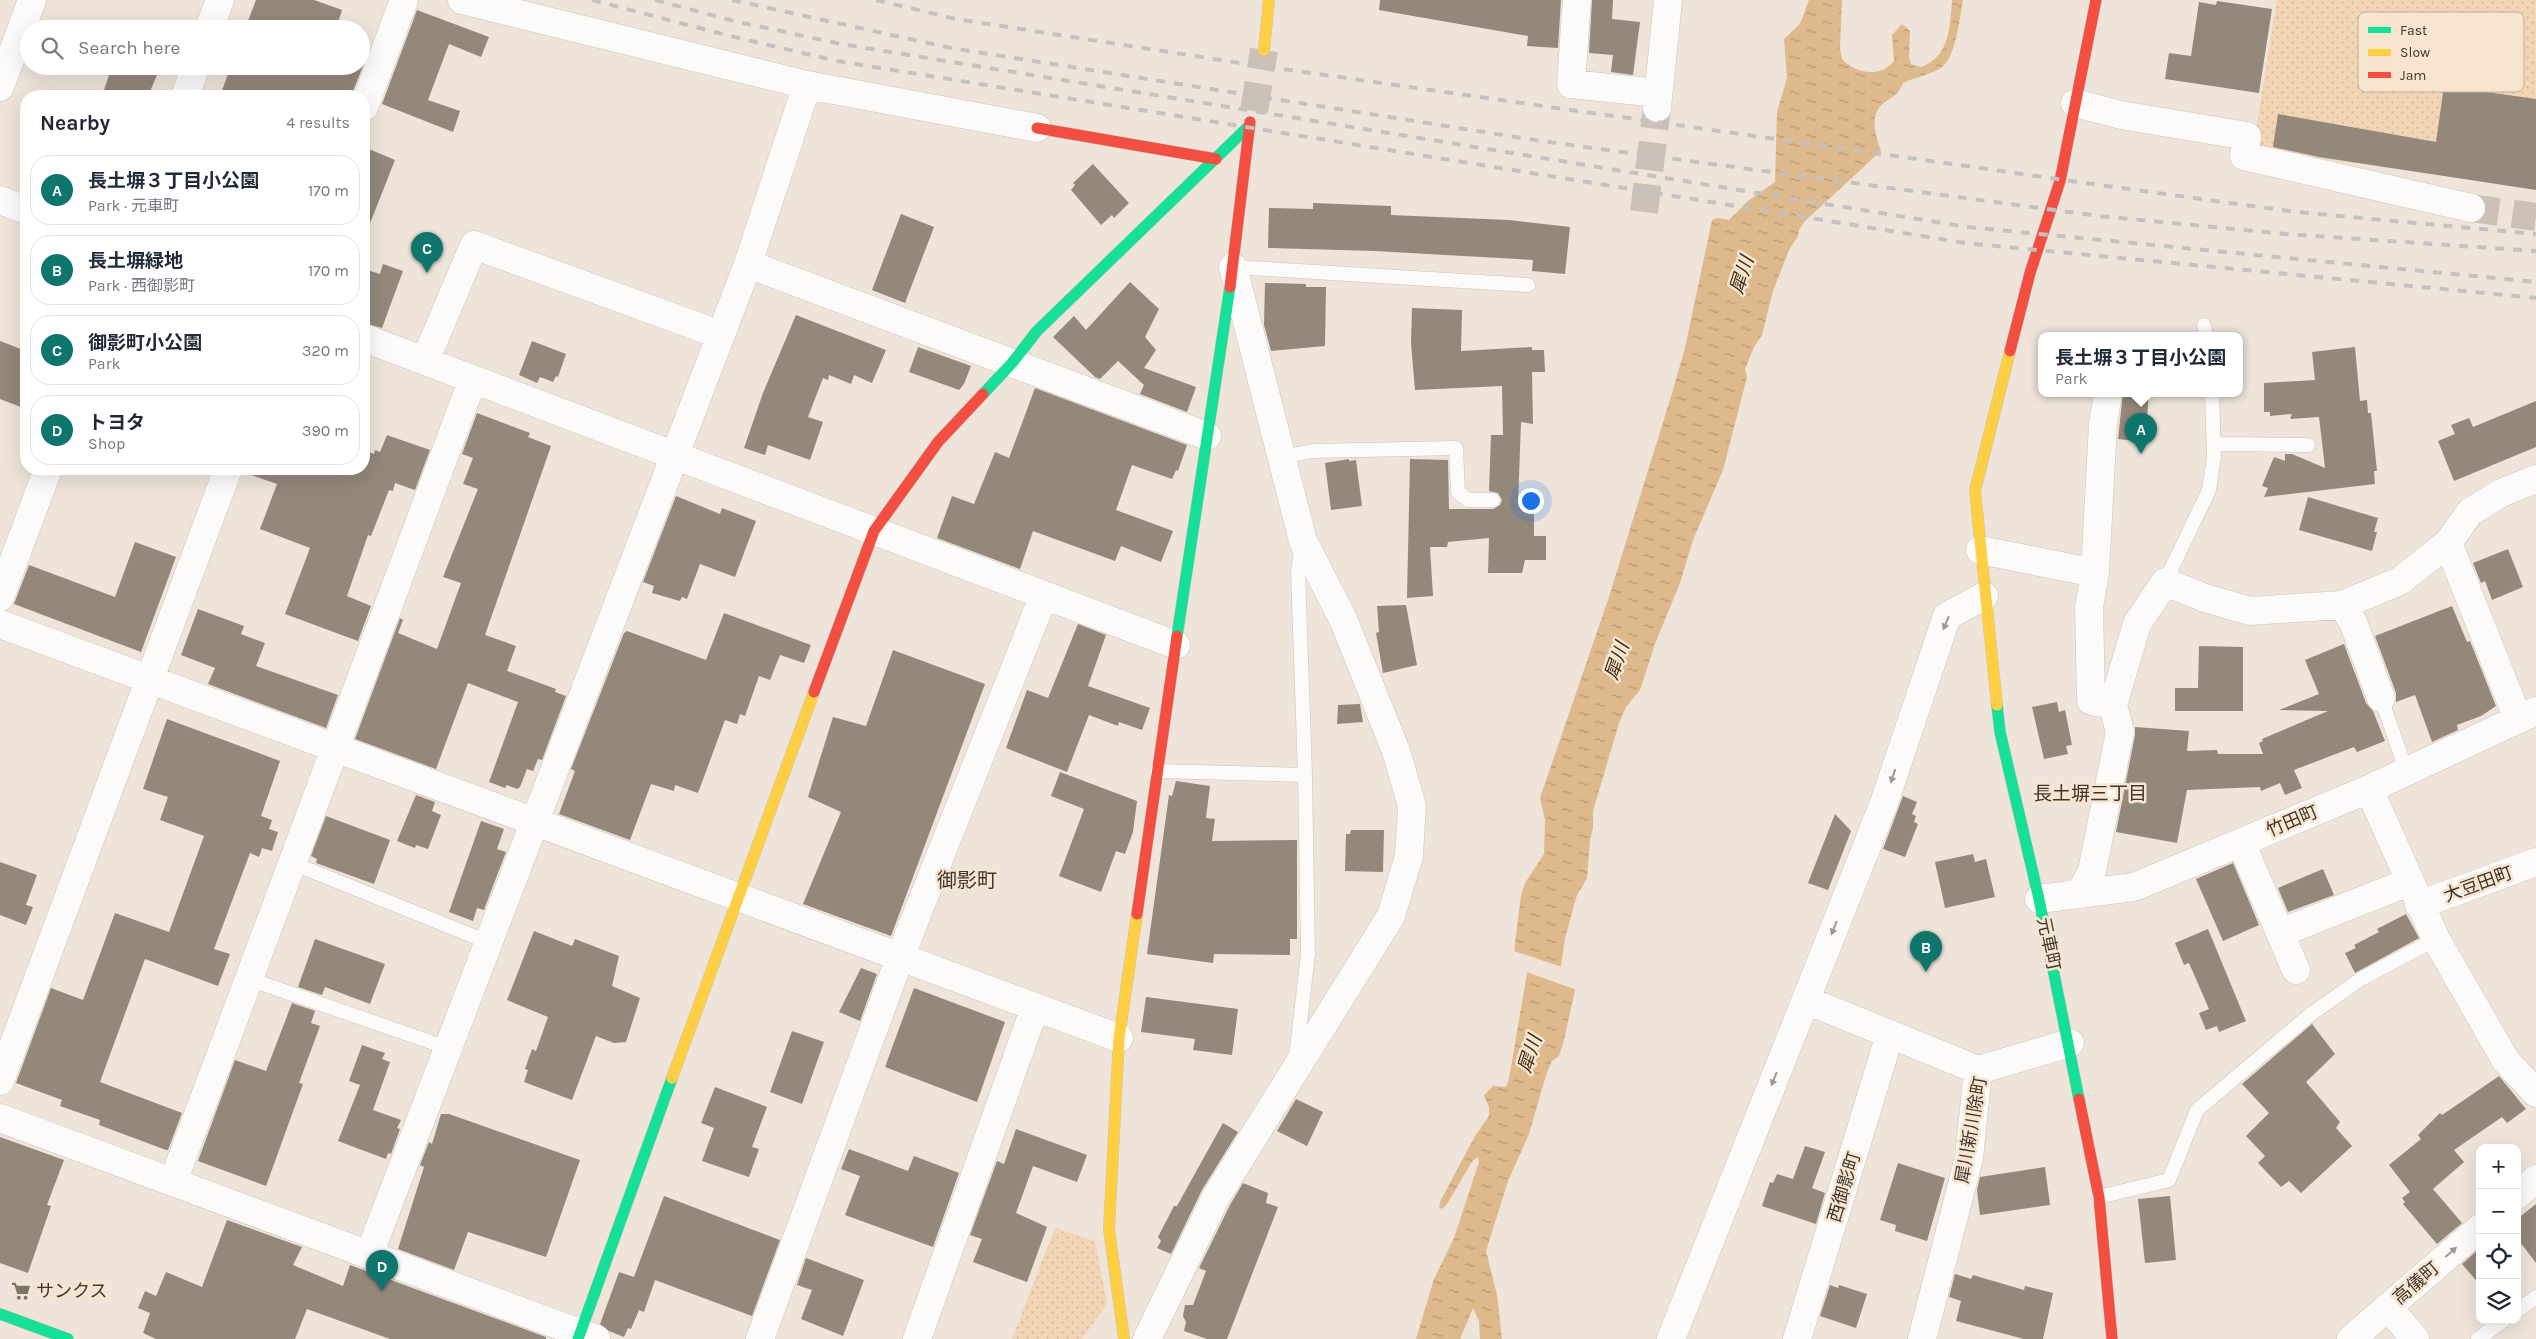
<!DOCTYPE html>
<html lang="en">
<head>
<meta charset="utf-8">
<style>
  :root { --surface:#fff; --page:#f2f2f3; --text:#1f2937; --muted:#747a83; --line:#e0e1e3; --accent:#0f766e }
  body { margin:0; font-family:Karla,"Noto Sans JP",sans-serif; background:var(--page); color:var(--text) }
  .controls { position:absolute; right:15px; bottom:15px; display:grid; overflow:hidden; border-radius:10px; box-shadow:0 5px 20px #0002 }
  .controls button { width:45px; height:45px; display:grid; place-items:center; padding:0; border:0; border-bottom:1px solid var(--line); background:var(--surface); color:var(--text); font:25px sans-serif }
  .you { position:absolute; left:1530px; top:500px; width:18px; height:18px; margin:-12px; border:4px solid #fff; border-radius:50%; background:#1a73e8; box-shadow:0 0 0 8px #1a73e833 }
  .badge { display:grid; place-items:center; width:32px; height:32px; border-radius:50%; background:var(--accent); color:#fff; font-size:16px; font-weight:700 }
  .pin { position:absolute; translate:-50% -41px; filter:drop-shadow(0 1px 2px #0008) }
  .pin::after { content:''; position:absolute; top:26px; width:18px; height:15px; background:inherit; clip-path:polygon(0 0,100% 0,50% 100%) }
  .popup { position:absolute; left:2038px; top:332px; width:205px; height:65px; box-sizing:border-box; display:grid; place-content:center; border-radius:10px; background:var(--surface); filter:drop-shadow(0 1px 4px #0005); font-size:16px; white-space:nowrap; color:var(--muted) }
  .popup b { font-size:19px; color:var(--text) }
  .popup::after { content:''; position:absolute; left:50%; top:100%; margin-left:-10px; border:10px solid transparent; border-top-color:var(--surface) }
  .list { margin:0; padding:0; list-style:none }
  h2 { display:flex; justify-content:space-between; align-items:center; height:65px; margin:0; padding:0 20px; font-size:21px }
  h2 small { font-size:16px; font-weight:400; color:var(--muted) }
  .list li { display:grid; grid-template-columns:32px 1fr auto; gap:15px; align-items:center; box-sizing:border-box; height:70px; margin:0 10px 10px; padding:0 10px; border:1px solid var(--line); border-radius:20px }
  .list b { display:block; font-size:19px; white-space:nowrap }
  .list p { margin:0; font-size:16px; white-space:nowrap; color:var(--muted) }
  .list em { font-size:16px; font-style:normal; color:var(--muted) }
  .icon { flex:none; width:28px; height:28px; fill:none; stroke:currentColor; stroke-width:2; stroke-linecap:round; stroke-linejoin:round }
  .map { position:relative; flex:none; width:2536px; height:1339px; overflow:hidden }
  .search { position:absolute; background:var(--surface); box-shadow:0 5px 20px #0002; left:20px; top:20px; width:350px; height:55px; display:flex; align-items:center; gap:12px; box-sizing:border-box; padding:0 18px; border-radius:28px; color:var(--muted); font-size:19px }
  .panel { position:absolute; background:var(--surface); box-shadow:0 5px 20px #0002; left:20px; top:90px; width:350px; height:385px; border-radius:20px }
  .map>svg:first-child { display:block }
</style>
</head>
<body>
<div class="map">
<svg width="2536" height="1339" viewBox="0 0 2536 1339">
  <defs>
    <pattern id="park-dots" width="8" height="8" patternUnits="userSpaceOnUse" patternTransform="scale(1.25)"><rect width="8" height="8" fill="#f2d5b4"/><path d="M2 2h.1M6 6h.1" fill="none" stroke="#d1b79b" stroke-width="1.8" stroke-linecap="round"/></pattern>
    <pattern id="water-ripples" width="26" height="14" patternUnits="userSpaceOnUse" patternTransform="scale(1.25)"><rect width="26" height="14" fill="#deb98b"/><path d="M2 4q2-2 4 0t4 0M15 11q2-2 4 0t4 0" fill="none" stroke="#b59772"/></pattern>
  </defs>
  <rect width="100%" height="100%" fill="#eee4d9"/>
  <path fill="url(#park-dots)" d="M2277 0H2536V188L2259 150 2254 142Z
    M1055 1228 1095 1241 1107 1304 1082 1339H1012Z"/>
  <path fill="url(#water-ripples)" d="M1809 0H1842L1840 48 1842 59C1856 74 1880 78 1894 61L1892 35 1902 24 1910 31 1909 57 1911 64 1921 67C1950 57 1950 26 1952 0H1963C1960 16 1956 57 1942 67 1931 75 1915 77 1903 83 1898 95 1893 96 1884 103 1868 115 1876 136 1881 151L1805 221 1799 230 1798 236 1789 250 1773 291 1762 335 1754 347 1745 369 1747 377 1723 470 1693 540 1680 583 1655 644 1640 690 1626 707 1619 723 1593 811V828L1590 840 1587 878 1577 895 1565 938 1561 966 1575 990 1564 1040 1559 1056 1552 1061 1547 1072 1529 1134 1508 1181 1486 1251 1497 1295 1502 1339H1480L1479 1321 1473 1308 1460 1339H1416L1434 1279 1454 1238 1479 1162 1478 1157 1473 1160 1447 1204 1442 1209 1439 1207 1441 1200 1475 1136 1489 1116V1107L1484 1095 1493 1086 1506 1087 1509 1079 1527 973 1514 951 1521 896 1525 883 1544 854 1545 820 1540 798 1608 600 1673 390 1685 348 1712 220 1718 218 1729 220 1748 201 1775 182 1777 112 1787 78 1784 39 1800 24Z"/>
  <path fill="#eee4d9" d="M1511 950 1565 968 1577 990 1523 971Z"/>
  <path fill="#93887a" d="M256 0H314L342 10 336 29H245Z
    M1380 0H1561L1558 48 1527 46 1528 36 1379 10Z
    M1592 0H1613L1612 19 1640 22 1633 75 1611 72 1613 55 1589 53Z
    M2217 1 2272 9 2259 93 2165 79 2169 53 2191 56 2199 2 2216 5Z
    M417 10 489 37 481 57 449 44 428 100 460 111 453 132 382 104Z
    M112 66H134L157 75 148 96H102Z
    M231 66H363L351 96H220Z
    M2444 86 2536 99V190L2319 157 2273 147 2278 114 2436 142Z
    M364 147 395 160 365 236H364Z
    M1093 164 1129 203 1114 218 1112 215 1101 225 1071 190 1075 185 1073 183Z
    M1313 203 1391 206V215L1509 220 1570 227 1565 274 1532 271 1533 260 1375 251 1268 248 1269 208 1313 209Z
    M901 214 934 227 905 303 872 290Z
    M383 264 403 271 382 328 364 323V269L380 274Z
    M1130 282 1159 309 1145 337 1156 350 1144 368 1196 387 1187 412 1140 394 1144 385 1118 361 1100 379 1095 377 1053 337 1074 316 1086 330Z
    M1265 283 1306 284V287H1326L1325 346 1271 351 1264 325Z
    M1412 308 1462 310 1461 351 1532 347V350H1544L1545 372H1532L1533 424 1521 422 1518 505 1534 506V536H1546V560H1525L1522 573H1488L1489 538 1448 542 1447 547H1430L1433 596 1407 598 1410 459 1448 460 1449 509H1493L1500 505 1502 500 1498 493 1489 491 1491 435H1503L1502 386 1415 390 1411 343Z
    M796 315 886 350 872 383 854 375 851 384 829 375 828 380 823 378 808 417 823 422 810 460 768 445 765 455 744 448 763 393Z
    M0 341 26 351V409L0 399Z
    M532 341 566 354 558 377 556 376 553 382 540 377 537 383 519 375Z
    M918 347 971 366 964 384 959 390 909 372Z
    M2355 347 2360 401 2367 400 2368 413H2371L2377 471H2374L2375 484 2264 497 2268 488 2262 486 2274 457 2285 461V454H2292L2325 468 2319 417 2290 419 2292 414 2270 416V412H2264V383L2315 380 2312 352Z
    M1035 388 1187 445 1178 471 1176 470 1172 479 1132 465 1116 510 1173 531 1161 562 1121 546 1115 561 1033 531 1020 569 937 538 952 496 974 504 995 452 1009 458Z
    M2123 393H2149L2145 442 2118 439Z
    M2536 401V447L2454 481 2438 441 2455 434 2451 425 2469 418 2473 427Z
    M477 413 530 433 528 437 551 446 485 635 516 646 507 671 556 689 555 692 566 696 542 760 538 759 533 771 527 769 520 787 517 789 507 785 505 788 489 782 518 702 468 683 436 769 355 739 400 618 403 620 398 633 437 649 461 583 443 577 478 489 463 484 473 458 462 454Z
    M387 435 430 450 415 490 395 483 393 491 389 490 371 536 368 535 347 596 371 606 358 641 285 614 310 548 260 529 277 484 243 472V469H364V450L374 454 375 450 380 452Z
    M1349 459V461L1356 460 1362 506 1331 510 1325 463Z
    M676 496 720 514 722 508 756 521 735 577 700 564 687 599 682 597 680 601 652 593 654 586 643 582Z
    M2308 497 2378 518 2374 532H2377L2372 551 2299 530Z
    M135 542 176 557 141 652 14 604 29 565 115 597Z
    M2508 549 2523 587 2492 600 2485 581 2481 583 2473 563Z
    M1406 605 1417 665 1383 673 1376 633 1379 632 1377 606Z
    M2452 606 2467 642 2470 641 2496 706 2481 716 2457 725 2458 730 2432 742 2415 695 2396 702V693L2375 636Z
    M198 609 244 626 241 634 265 643 256 666 338 695 326 728 208 684 215 668 181 655Z
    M724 613 811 645 804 663 780 655 770 680 759 676 745 716 740 714 737 724 725 720 698 793 675 785 674 791 651 784 630 840 559 814 575 771 571 769 624 633 627 631 706 660Z
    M1078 624 1106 635 1088 686 1150 708 1142 730 1119 722 1118 726 1089 715 1067 772 1006 748 1027 690 1048 698Z
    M2344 644 2366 703 2373 711 2385 741 2357 752 2354 747 2294 770 2302 788 2285 795 2280 783 2261 791 2260 787 2187 790 2177 843 2116 832 2135 735V727L2189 731 2187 751 2217 750 2218 754H2263L2259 743 2263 741 2262 739 2328 711 2279 710 2319 694 2305 660Z
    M2199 646 2243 647V711H2175V688H2198Z
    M893 650 985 684 891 936 803 904 841 812 808 797 833 717 866 726Z
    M2057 702 2059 712 2065 710 2072 745 2066 746 2068 754 2044 759 2032 707Z
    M1360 704 1363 722 1337 724 1338 705Z
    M167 719 280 761 261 816 272 820 269 829 278 832 272 851 262 848 259 857 250 853 214 949 230 954 218 986 145 959 100 1082 182 1113 168 1150H166L99 1125 100 1120 60 1106 62 1100 16 1083 51 988 83 1000 115 913 169 932 204 836 160 820 168 797 143 789Z
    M1060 772 1137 801 1133 832 1125 854 1116 851 1101 892 1059 876 1084 809 1051 796Z
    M1176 781 1210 786 1206 818 1215 819 1212 841 1297 840V939H1290V955L1214 954 1213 963 1147 954 1169 795 1172 796Z
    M416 795 435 802 432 811 441 815 428 849 416 845 415 848 397 841Z
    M1903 796 1917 802 1912 814 1916 816 1914 822 1918 824 1905 857 1883 849Z
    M1835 814 1851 831 1828 890 1808 883Z
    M326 816 390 840 374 884 316 863 317 859 311 856Z
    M481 821 504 829 497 849 506 852 485 907 484 910 477 908 473 921 449 912Z
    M1351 830H1384L1383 872 1345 871 1346 834H1350Z
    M1973 854 1975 862 1986 859 1995 897 1945 908 1935 862Z
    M0 862 37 875 26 905 33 907 26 925 0 915Z
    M2233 863 2259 925 2223 941 2196 879Z
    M2323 869 2334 895 2288 912 2278 888Z
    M2406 914 2419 938 2355 973 2345 953 2356 948 2354 945 2379 932 2377 929Z
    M2208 929 2246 1021 2219 1032 2217 1026 2206 1030 2199 1013 2209 1009 2189 963 2184 965 2175 943Z
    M534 931 572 946 575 939 619 956 612 986 640 998 626 1042 614 1043 596 1036 572 1100 524 1082 528 1070 525 1069 532 1049 536 1051 548 1017 507 1000Z
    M315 939 385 964 370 1004 325 987 322 995 298 987Z
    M861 968 877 974 860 1021 839 1012Z
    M914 988 1005 1022 977 1102 885 1067Z
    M1146 997 1238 1009 1232 1055 1193 1050 1195 1039 1141 1032Z
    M292 1003 315 1011 311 1023 320 1026 299 1083 303 1084 266 1186 198 1161 235 1060 266 1071Z
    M2312 1024 2335 1054 2306 1082 2340 1122 2336 1128 2352 1146 2301 1193 2289 1181 2281 1187 2258 1163 2265 1156 2246 1136 2269 1113 2242 1084Z
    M792 1031 824 1042 802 1104 770 1092Z
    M362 1045 385 1053 382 1059 390 1062 373 1110 401 1120 397 1128 400 1129 391 1154 388 1153 386 1159 338 1141 360 1085 349 1081Z
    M2499 1076 2526 1109 2507 1123 2502 1117 2454 1150 2464 1162 2433 1189 2462 1223 2437 1244 2403 1204 2405 1202 2402 1198 2410 1192 2389 1165 2421 1139 2418 1135 2440 1113 2442 1115Z
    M715 1087 767 1107 752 1147 759 1149 749 1177 702 1161 714 1128 701 1123Z
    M1296 1099 1323 1112 1307 1146 1277 1131Z
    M441 1114H449L580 1160 546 1257 468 1232 454 1270 398 1249 424 1167 420 1165 429 1142 432 1144Z
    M1223 1123 1238 1132 1202 1190 1171 1254 1157 1248 1161 1241 1158 1237 1174 1206H1177Z
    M1016 1129 1087 1155 1077 1182 1033 1166 1016 1213 1047 1227 1027 1282 973 1262 982 1239 970 1235 997 1161 1004 1164Z
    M0 1137 64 1160 47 1205 51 1206 28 1273 0 1263Z
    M1805 1146 1825 1152 1812 1188 1825 1193 1816 1224 1762 1206 1770 1182 1773 1183 1777 1174 1793 1179Z
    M849 1149 908 1171 914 1156 959 1173 933 1247 845 1215 860 1176 841 1169Z
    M1898 1163 1945 1178 1927 1241 1895 1231 1896 1225 1880 1220Z
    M2045 1167 2050 1205 1980 1215 1977 1190 1980 1177Z
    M1243 1183 1268 1193 1266 1203 1278 1207 1227 1339H1207L1184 1331 1186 1322 1183 1316 1185 1305H1193L1206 1271 1199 1268 1230 1205Z
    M664 1196 780 1240 752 1316 655 1280 644 1312 639 1310 631 1329 628 1328 624 1337 609 1331 600 1324 619 1272 634 1277Z
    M2170 1196 2176 1260 2145 1263 2138 1199Z
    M2536 1204V1263L2517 1238V1219Z
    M227 1220 302 1247 293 1265 343 1286 350 1265 546 1337V1339H390L307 1309 295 1339H156L143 1333 150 1313 138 1308 145 1291 156 1296 166 1272 202 1287Z
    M2478 1250 2480 1253V1285L2462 1264Z
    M806 1258 864 1280 843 1336 801 1319 812 1290 797 1285Z
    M1955 1274 1971 1279 1973 1275 2024 1290 2025 1286 2053 1293 2043 1339H2024L1956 1321 1961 1301 1949 1297Z
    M1830 1285 1838 1288 1839 1285 1867 1294 1856 1328 1820 1316Z"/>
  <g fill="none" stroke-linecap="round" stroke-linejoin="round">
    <path stroke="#cbc1b7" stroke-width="28" stroke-dasharray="28 14" stroke-linecap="butt" d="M2471 208 2536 217
      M1644 212 1657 108"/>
    <path stroke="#cbc1b7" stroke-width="28" stroke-dasharray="28 14" stroke-linecap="butt" d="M1254 111 1264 50"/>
    <g stroke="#cac2b9" stroke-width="15">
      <path id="lane" d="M1233 267 1528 285
        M2204 325 2206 335
        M2214 444 2308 445
        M1282 457 1313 451 1456 448 1458 492 1468 500H1493
        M1302 546 1298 570 1305 775
        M2165 582 2209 490 2214 457 2212 393
        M2381 698 2406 770
        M1157 771 1305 775 1308 954 1296 1057
        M292 863 488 942
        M249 979 448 1048
        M2099 1197 2169 1180 2197 1110 2311 1014 2361 979 2436 939
        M2517 1311 2536 1297
        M2478 1339 2504 1320"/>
    </g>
    <g stroke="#cac2b9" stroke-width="29">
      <path id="street" d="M462 0 807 85 1037 128
        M1577 0 1571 84 1658 93
        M209 29 220 0
        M0 87 32 0
        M185 96 196 66
        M2075 103 2121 115 2247 136 2244 156 2471 208
        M364 107 404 0
        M1657 108 1668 0
        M0 200 26 210
        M748 264 1207 436
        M364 338 1176 645
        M425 361 474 245 721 335
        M2448 543 2518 719
        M1980 550 2095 573
        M0 597 48 469
        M2342 605 2353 622 2381 698
        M0 624 1119 1038
        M2113 705 2137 624 2165 582 2205 598 2250 611 2342 605 2400 581 2448 543 2470 512 2501 493 2536 479
        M2369 789 2436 939 2506 1061 2536 1093
        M2241 843 2296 970
        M2080 894 2092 871 2120 732 2113 705 2091 701 2089 607 2095 573 2103 424 2108 393
        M2039 899 2134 887 2369 789 2536 711
        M2419 905 2536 862
        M2280 933 2409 882
        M1806 1000 1978 1070
        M0 1081 228 469
        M0 1118 596 1339
        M173 1182 473 379
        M2517 1195 2536 1179
        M369 1255 748 264 807 85
        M2388 1307 2415 1339
        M760 1339 900 957 1044 595
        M917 1339 1035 1007
        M1147 1339 1216 1197 1391 916 1409 856 1412 806 1396 751 1343 619 1303 541 1233 267
        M1671 1339 1884 803 1947 616 1984 596
        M1797 1339 1890 1034
        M1922 1339 1969 1158 1978 1070 2070 1043
        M2351 1339 2480 1228"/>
    </g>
    <g stroke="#cac2b9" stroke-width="12">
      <path id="fast" d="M983 394 1012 363 1037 331 1248 127
        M1177 636 1230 287
        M1997 705 2000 732 2039 899 2079 1099
        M0 1314 68 1339
        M578 1339 672 1078"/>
    </g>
    <g stroke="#cac2b9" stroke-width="12">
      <path id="slow" d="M1264 50 1269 0
        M1997 705 1975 491 2010 351
        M672 1078 814 692
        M1124 1339 1109 1229 1119 1038 1137 914"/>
    </g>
    <g stroke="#cac2b9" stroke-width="12">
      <path id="jam" d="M1037 128 1216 159
        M1230 287 1250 122
        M2010 351 2030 273 2060 181 2096 0
        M814 692 874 531 938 442 983 394
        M1137 914 1177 636
        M2079 1099 2099 1197 2112 1339"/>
    </g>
    <use href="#lane" stroke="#fcfbf9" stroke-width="14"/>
    <use href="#street" stroke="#fcfbf9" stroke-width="28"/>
    <use href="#fast" stroke="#16e098" stroke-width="11"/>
    <use href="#slow" stroke="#ffcf43" stroke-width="11"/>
    <use href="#jam" stroke="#f24e42" stroke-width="11"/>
    <path stroke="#c4c2c0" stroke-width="4" stroke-dasharray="9 9" stroke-linecap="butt" d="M592 0 730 36 837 61 1965 243 2536 298
      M655 0 734 21 841 44 1967 227 2536 282
      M732 0 951 48 1541 141 2099 216 2286 234 2536 251
      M876 0 956 19 1240 63 2107 186 2296 212 2536 234"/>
  </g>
  <defs><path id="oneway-solid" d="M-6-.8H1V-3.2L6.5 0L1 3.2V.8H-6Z" transform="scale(1.25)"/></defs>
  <g fill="#9d9894">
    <use href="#oneway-solid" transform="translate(1946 623) rotate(113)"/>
    <use href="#oneway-solid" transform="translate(1893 776) rotate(109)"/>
    <use href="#oneway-solid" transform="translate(1834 928) rotate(112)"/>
    <use href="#oneway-solid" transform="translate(1774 1079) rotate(112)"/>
    <use href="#oneway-solid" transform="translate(2451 1252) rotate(-41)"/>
  </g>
  <defs>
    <g id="supermarket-bare" transform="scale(1.5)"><path d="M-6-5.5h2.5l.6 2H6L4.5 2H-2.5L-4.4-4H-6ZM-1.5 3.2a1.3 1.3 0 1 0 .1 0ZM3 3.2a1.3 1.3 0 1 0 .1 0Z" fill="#7c736a" stroke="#f7e5d0" stroke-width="2.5" paint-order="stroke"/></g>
  </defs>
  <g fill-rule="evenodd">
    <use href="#supermarket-bare" x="21" y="1291"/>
  </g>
  <g text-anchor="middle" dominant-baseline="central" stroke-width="5" stroke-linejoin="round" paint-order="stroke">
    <g font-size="18" fill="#3e362e" stroke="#f7e5d0">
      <text transform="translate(2292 821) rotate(-23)">竹田町</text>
      <text transform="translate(2478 884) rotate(-20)">大豆田町</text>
      <text transform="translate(2049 944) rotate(78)">元車町</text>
      <text transform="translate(1971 1130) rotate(-80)">犀川新川除町</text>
      <text transform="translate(1844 1187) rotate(-73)">西御影町</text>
      <text transform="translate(2416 1283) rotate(-41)">高儀町</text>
    </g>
    <g font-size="18" fill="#3e362e" stroke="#f7e5d0" text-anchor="start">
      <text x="36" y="1291">サンクス</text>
    </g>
    <g font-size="19" font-style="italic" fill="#3b270c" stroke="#f7e5d0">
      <text transform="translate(1742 275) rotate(-72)">犀川</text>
      <text transform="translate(1617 661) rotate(-71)">犀川</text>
      <text transform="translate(1530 1054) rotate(-72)">犀川</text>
    </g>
    <g font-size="19" fill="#3e362e" stroke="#f7e5d0">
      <text x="2090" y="794">長土塀三丁目</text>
    </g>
    <g font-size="20" fill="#3e362e" stroke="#f7e5d0">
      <text x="967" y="880">御影町</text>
    </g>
  </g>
  <rect x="2358" y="12" width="166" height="80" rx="8" fill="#f7e5d0" stroke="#c0b09f" stroke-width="1"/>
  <rect x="2368" y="27" width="23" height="6" fill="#16e098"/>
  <rect x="2368" y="49" width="23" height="7" fill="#ffcf43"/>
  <rect x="2368" y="72" width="23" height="6" fill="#f24e42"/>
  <g font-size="14" fill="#3e362e">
    <text x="2400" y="35">Fast</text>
    <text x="2400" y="57">Slow</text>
    <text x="2400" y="80">Jam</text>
  </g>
</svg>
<div class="controls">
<button>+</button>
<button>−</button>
<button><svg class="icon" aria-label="locate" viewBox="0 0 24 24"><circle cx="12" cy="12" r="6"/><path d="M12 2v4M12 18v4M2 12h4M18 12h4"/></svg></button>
<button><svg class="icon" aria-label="layers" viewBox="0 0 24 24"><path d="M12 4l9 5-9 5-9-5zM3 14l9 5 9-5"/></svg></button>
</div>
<div class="you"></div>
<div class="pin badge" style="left:2141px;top:454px">A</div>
<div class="popup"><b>長土塀３丁目小公園</b>Park</div>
<div class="pin badge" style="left:1926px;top:972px">B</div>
<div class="pin badge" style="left:427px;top:273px">C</div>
<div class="pin badge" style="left:382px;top:1291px">D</div>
<div class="search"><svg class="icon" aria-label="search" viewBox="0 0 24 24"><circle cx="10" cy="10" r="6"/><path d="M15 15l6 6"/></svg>Search here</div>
<section class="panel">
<h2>Nearby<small>4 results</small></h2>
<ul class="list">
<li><span class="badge">A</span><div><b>長土塀３丁目小公園</b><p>Park · 元車町</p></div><em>170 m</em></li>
<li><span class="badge">B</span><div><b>長土塀緑地</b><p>Park · 西御影町</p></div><em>170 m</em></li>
<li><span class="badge">C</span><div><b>御影町小公園</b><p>Park</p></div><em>320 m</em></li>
<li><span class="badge">D</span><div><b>トヨタ</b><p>Shop</p></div><em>390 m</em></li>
</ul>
</section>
</div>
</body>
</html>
